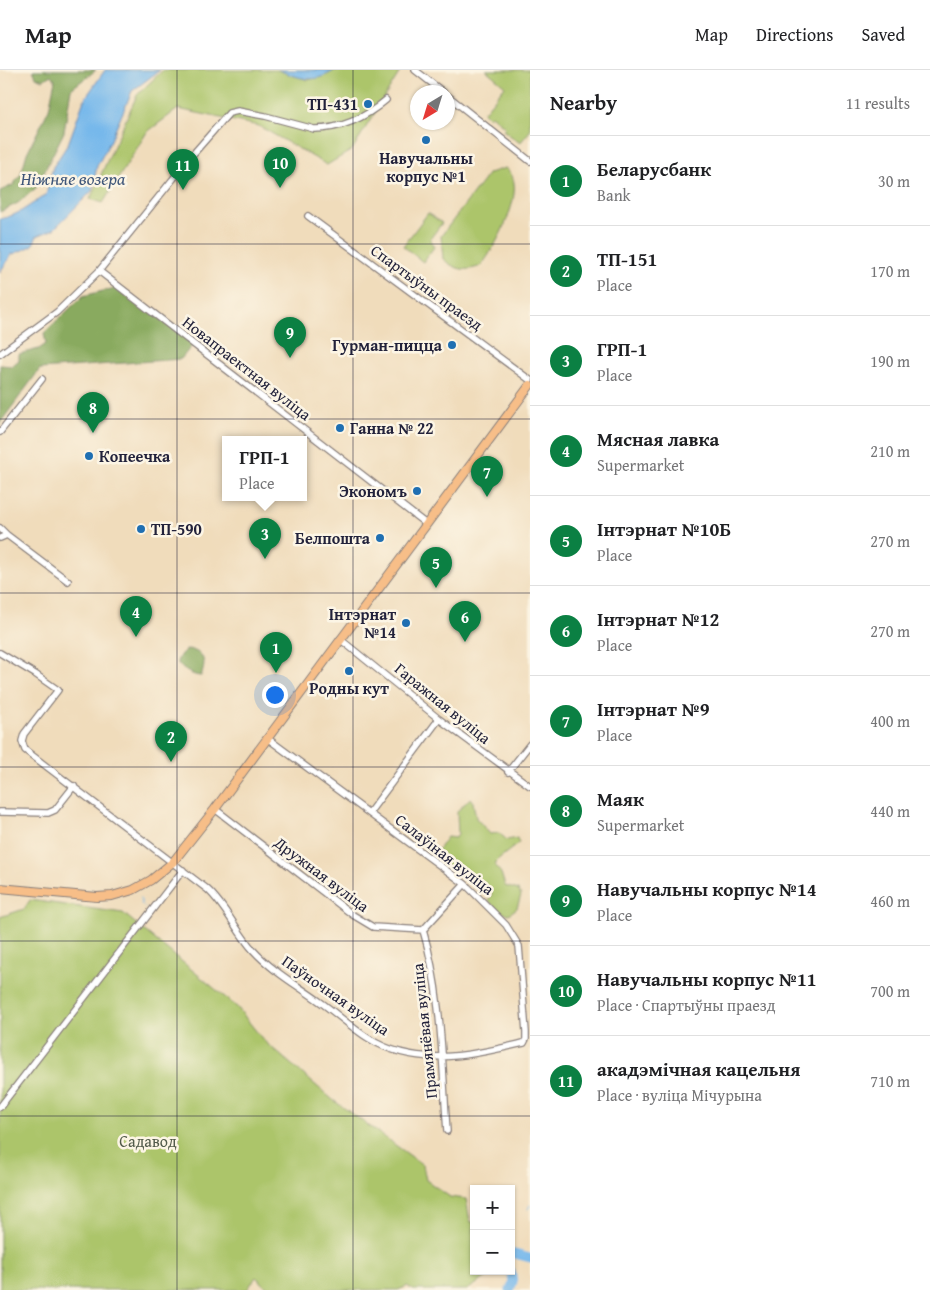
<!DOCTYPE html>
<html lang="en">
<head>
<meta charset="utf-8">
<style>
  :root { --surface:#fff; --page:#f6f6f6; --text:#202124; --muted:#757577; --line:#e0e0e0; --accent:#0b8043 }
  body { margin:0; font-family:"Gentium Book Plus",serif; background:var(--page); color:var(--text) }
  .controls { position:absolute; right:15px; bottom:15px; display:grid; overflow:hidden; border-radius:0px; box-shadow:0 1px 4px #0004 }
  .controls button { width:45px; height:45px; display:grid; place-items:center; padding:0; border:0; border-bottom:1px solid var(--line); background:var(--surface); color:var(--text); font:25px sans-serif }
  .compass { position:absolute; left:410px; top:15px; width:45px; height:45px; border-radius:50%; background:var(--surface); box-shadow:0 1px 4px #0004; rotate:218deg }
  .you { position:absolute; left:274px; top:624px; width:18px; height:18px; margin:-12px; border:4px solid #fff; border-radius:50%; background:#1a73e8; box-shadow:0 0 0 8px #1a73e833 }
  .badge { display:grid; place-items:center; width:32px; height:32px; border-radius:50%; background:var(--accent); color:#fff; font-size:16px; font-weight:700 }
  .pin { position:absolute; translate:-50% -41px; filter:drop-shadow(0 1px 2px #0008) }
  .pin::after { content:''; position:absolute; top:26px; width:18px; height:15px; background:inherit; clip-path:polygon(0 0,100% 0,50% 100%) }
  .popup { position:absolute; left:222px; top:366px; width:85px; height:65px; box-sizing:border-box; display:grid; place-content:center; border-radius:0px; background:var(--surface); filter:drop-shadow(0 1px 4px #0005); font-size:16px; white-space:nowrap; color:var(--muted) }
  .popup b { font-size:19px; color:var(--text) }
  .popup::after { content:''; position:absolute; left:50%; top:100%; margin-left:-10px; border:10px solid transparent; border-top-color:var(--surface) }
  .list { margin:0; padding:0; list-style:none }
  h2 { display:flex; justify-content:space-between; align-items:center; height:65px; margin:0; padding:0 20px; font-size:21px }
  h2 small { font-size:16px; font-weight:400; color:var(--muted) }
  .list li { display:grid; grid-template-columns:32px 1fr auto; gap:15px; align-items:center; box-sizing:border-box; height:90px; padding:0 20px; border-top:1px solid var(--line) }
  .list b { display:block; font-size:19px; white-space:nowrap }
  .list p { margin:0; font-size:16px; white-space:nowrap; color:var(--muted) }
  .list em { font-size:16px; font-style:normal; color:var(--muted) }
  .map { position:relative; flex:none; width:530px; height:1220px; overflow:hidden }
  header { display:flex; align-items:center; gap:30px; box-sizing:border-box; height:70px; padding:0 25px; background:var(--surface); border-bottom:1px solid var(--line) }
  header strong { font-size:24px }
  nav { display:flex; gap:28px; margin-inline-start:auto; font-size:18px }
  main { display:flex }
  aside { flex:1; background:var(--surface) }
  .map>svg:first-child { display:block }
</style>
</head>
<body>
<header>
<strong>Map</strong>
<nav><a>Map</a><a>Directions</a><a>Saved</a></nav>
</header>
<main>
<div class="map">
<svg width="530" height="1220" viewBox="0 0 530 1220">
  <rect width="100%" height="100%" fill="#fcf5e5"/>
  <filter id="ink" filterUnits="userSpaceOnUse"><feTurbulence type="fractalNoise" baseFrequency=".02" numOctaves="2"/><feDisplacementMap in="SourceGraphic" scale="10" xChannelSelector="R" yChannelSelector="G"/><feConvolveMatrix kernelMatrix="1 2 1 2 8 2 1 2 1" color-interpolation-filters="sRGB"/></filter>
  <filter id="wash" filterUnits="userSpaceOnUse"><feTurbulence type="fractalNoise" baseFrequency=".0096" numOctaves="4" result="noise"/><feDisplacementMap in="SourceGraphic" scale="20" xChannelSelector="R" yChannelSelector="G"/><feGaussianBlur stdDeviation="1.12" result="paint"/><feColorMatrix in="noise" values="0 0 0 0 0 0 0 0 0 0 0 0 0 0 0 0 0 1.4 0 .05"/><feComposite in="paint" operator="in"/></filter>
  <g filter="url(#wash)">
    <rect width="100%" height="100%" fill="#f0dcbb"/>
    <path fill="#acc56a" stroke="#677452" d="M163 0H278L308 10 328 4 335 0H401L352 80 327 95 259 56 178 39 147 62 103 133 90 129 137 25Z
      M486 0H530V61L520 73 503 60 505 57 491 45 489 47 483 43 505 16Z
      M505 98C530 113 499 172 481 196 465 202 456 200 443 189L441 166 489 103Z
      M428 143 442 153 430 169 434 177 423 192 403 176Z
      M470 728 473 732 476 748 490 764 499 763 507 770 517 768 519 773 497 790 495 796 501 803 505 816 518 820 521 825 517 838 509 844 499 842 488 830 492 825 490 818 485 819 480 815H474L435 787 437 781 447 767 455 768 458 765 457 742Z
      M30 830 123 843 237 937 264 971 333 1030 423 1095 426 1110 450 1127 466 1129 470 1151 474 1153V1201H496L467 1220H412L408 1216 398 1220H270L256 1207 247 1220H0V847L24 839Z"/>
    <path fill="#89aa5e" stroke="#56664c" d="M33 0H96L71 19 64 62 36 118 18 133 0 142V121L13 115 21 104 27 83 49 39 55 10 51 5 43 10 36 7Z
      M115 218 195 272 181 289 40 299 0 353V295L12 296 19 290V284L39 279 46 274 44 263 83 226Z
      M188 579C204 582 207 592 201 606 193 606 180 599 177 591L181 584Z"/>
    <path fill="#76b8eb" stroke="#4c6d93" d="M105 0H160L132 21 111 70 97 96 92 121 54 159 37 166 32 176 11 185 0 202V149C20 145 29 135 46 125L53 97 68 74 84 30Z
      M278 0H335C313 15 300 8 278 0Z"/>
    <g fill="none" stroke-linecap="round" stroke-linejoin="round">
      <path stroke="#76b8eb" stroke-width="1" d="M140 828 142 835 146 838
        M528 1139 530 1135"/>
      <path stroke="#76b8eb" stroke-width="9" d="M511 1183 530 1188
        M510 1220 513 1212 511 1201"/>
    </g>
  </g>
  <g filter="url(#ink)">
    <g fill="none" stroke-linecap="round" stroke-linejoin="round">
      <g stroke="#897f7b" stroke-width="8">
        <path id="minor" d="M415 0 443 22
          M448 26 530 91
          M308 146 530 310
          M99 201 426 454
          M0 284 57 242 99 201 194 83 229 43 238 41 265 46 314 59C341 59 365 48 386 30
          M0 362 42 309
          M0 458 7 465
          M0 468 7 465 68 511
          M340 569 439 649 530 716
          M0 583 35 604 58 620 24 664 22 671 25 680 207 819C226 836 236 861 253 880 272 901 297 915 319 931 336 943 351 957 368 968 417 999 471 985 524 973L526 969V962L519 876 506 855 465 814 267 668
          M508 702 530 674
          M215 739 353 845 373 857 423 860 465 814
          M0 742 48 743 55 740 74 716
          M369 743 439 649
          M423 860C442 924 442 994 447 1061
          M0 1037 183 800"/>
      </g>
      <g stroke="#897f7b" stroke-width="10">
        <path id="major" d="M0 818 97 827 112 826 133 820 151 810 173 792 215 739 530 315"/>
      </g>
      <use href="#minor" stroke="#fff" stroke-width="5.5"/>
      <use href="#major" stroke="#f7be88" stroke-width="8"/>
    </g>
  </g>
  <path fill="none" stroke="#22223b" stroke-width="1" stroke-opacity="0.55" d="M177 0V1220M353 0V1220M0 174H530M0 349H530M0 523H530M0 697H530M0 871H530M0 1046H530"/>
  <g fill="#1f6fb2" stroke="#fcf5e5" stroke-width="2">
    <circle cx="368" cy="34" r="5"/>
    <circle cx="426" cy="70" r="5"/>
    <circle cx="452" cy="275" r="5"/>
    <circle cx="340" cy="358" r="5"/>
    <circle cx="89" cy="386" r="5"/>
    <circle cx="417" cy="421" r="5"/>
    <circle cx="141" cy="459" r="5"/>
    <circle cx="380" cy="468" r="5"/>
    <circle cx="406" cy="553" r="5"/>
    <circle cx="349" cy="601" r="5"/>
  </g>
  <g text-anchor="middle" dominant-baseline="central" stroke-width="5" stroke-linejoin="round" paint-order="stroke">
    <g font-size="16" font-weight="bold" fill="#22223b" stroke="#fcf5e5" text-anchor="end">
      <text x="358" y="34">ТП-431</text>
      <text x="426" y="88" text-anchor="middle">Навучальны<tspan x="426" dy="18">корпус №1</tspan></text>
      <text x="442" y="275">Гурман-пицца</text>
      <text x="350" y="358" text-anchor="start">Ганна № 22</text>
      <text x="99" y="386" text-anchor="start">Копеечка</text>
      <text x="407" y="421">Экономъ</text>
      <text x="151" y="459" text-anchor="start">ТП-590</text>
      <text x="370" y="468">Белпошта</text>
      <text x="396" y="544">Інтэрнат<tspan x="396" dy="18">№14</tspan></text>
      <text x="349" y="618" text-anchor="middle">Родны кут</text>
    </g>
    <g font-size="16" fill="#22223b" stroke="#fcf5e5">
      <text transform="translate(427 217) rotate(36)">Спартыўны праезд</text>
      <text transform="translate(247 298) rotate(38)">Новапраектная вуліца</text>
      <text transform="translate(443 633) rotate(39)">Гаражная вуліца</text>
      <text transform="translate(445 784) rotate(38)">Салаўіная вуліца</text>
      <text transform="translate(322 804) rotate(37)">Дружная вуліца</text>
      <text transform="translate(336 925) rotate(35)">Паўночная вуліца</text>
      <text transform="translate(424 961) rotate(-96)">Прамянёвая вуліца</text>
    </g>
    <g font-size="16" fill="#525b4b" stroke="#fcf5e5">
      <text x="148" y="1071">Садавод</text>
    </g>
    <g font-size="18" font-style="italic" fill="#3f5679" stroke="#fcf5e5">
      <text x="73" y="108">Ніжняе возера</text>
    </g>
  </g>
</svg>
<div class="controls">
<button>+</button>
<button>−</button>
</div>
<svg class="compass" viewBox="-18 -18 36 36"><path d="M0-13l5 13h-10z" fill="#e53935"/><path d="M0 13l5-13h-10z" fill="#757577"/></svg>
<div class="you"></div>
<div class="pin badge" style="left:276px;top:603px">1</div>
<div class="pin badge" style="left:171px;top:692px">2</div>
<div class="pin badge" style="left:265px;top:489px">3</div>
<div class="popup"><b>ГРП-1</b>Place</div>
<div class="pin badge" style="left:136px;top:567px">4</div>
<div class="pin badge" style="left:436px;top:518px">5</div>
<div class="pin badge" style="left:465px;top:572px">6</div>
<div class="pin badge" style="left:487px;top:427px">7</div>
<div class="pin badge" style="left:93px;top:363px">8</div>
<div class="pin badge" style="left:290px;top:288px">9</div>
<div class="pin badge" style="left:280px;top:118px">10</div>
<div class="pin badge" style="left:183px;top:120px">11</div>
</div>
<aside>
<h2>Nearby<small>11 results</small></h2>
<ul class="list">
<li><span class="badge">1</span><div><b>Беларусбанк</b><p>Bank</p></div><em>30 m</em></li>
<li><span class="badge">2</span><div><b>ТП-151</b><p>Place</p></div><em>170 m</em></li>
<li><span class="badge">3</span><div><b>ГРП-1</b><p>Place</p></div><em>190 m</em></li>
<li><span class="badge">4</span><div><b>Мясная лавка</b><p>Supermarket</p></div><em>210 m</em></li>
<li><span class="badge">5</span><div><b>Інтэрнат №10Б</b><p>Place</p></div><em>270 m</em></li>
<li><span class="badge">6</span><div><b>Інтэрнат №12</b><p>Place</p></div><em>270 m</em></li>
<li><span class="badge">7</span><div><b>Інтэрнат №9</b><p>Place</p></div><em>400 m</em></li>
<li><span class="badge">8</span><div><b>Маяк</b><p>Supermarket</p></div><em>440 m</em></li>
<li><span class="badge">9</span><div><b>Навучальны корпус №14</b><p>Place</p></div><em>460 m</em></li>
<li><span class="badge">10</span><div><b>Навучальны корпус №11</b><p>Place · Спартыўны праезд</p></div><em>700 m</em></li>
<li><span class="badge">11</span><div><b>акадэмічная кацельня</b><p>Place · вуліца Мічурына</p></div><em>710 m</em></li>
</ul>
</aside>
</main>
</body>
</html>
